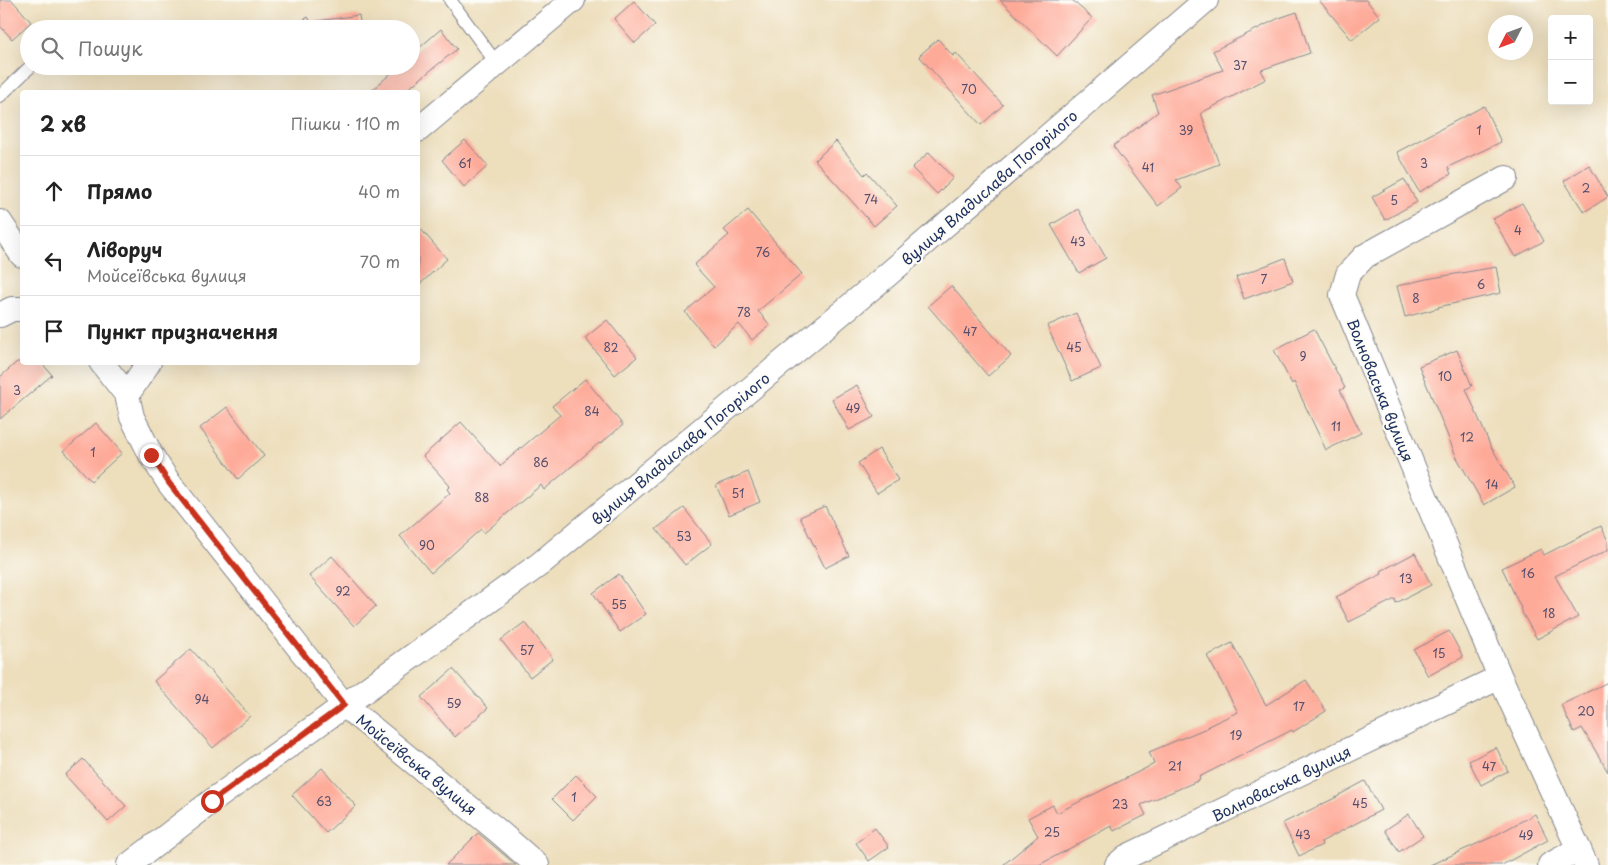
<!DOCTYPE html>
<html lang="uk">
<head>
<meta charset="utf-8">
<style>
  :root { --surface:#fff; --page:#f6f6f6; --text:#222; --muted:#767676; --line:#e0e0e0 }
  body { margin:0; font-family:"Playpen Sans",sans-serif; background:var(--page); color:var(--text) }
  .controls { position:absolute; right:15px; top:15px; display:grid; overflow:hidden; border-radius:5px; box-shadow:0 5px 20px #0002 }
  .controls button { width:45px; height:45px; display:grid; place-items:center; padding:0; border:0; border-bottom:1px solid var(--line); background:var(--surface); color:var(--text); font:25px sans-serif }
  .compass { position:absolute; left:1488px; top:15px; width:45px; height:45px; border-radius:50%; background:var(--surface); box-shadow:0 5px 20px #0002; rotate:228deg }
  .stop { position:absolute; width:15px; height:15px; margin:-11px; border:4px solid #c8321e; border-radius:50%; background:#fff }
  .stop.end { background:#c8321e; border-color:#fff; box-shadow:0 1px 5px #0008 }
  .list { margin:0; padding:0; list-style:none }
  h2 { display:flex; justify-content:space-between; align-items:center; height:65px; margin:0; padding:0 20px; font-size:21px }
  h2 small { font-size:16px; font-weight:400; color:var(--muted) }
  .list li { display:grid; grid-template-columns:32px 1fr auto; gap:15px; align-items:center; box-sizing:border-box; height:70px; padding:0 20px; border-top:1px solid var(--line) }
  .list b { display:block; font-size:19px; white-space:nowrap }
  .list p { margin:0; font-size:16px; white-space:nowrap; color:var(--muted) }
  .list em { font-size:16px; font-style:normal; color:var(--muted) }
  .icon { flex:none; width:28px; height:28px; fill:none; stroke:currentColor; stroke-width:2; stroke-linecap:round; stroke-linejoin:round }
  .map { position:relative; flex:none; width:1608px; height:865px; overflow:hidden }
  .search { position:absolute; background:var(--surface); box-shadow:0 5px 20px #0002; left:20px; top:20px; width:400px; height:55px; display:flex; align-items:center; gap:12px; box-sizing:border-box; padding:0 18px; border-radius:28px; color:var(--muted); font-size:19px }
  .panel { position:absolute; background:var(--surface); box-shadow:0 5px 20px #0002; left:20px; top:90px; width:400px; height:275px; border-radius:5px }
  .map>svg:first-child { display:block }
</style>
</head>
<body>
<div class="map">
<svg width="1608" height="865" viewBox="0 0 1608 865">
  <rect width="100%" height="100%" fill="#fdfcf7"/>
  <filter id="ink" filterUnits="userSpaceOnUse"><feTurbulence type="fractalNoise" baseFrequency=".02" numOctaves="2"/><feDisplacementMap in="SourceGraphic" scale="10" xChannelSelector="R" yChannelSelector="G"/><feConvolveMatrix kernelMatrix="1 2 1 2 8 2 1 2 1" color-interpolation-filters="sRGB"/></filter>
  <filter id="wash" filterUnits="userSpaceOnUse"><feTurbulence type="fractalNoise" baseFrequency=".0096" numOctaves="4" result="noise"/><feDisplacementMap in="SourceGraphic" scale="20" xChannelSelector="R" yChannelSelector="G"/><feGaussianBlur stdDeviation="1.12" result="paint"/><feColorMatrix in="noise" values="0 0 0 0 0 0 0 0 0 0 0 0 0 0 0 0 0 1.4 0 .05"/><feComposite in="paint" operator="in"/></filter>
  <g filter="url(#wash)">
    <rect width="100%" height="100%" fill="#eddebc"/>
    <g id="blocks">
      <path fill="#feaa99" d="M0 0H12L31 22 12 39 0 26Z
        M1000 0H1072L1092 18 1057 56Z
        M1319 0H1366L1380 17 1352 40Z
        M634 1 655 25 635 43 614 19Z
        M1297 12 1310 53 1261 70 1266 79 1201 113 1219 164 1176 180 1182 188 1158 206 1113 146 1158 112 1152 95 1223 70 1213 51 1279 18Z
        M359 15 361 29H288L308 17 311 22Z
        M441 29 457 49 404 92H370L399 66H411V55Z
        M938 39 953 56 956 53 1003 105 981 125 919 56Z
        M1484 106 1501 142 1448 167 1451 174 1419 192 1397 152Z
        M465 140 488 166 464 187 442 160Z
        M836 141 864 175 867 172 897 206 874 226 815 160Z
        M929 152 953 178 937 194 912 168Z
        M1589 165 1608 197 1584 212 1564 181Z
        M1404 179 1417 202 1385 220 1372 197Z
        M1522 203 1544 241 1515 257 1493 219Z
        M1078 209 1106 258 1079 273 1051 225Z
        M748 210 802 274 758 311 770 325 752 340 739 324 714 346 685 312 714 287 694 265 729 235 724 230Z
        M418 226 447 259 418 286Z
        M1285 258 1293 281 1244 299 1236 277Z
        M1496 267 1501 293 1438 307 1439 308 1405 317 1397 286 1426 279Z
        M951 286 1011 356 988 376 928 306Z
        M1076 313 1101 368 1072 381 1047 326Z
        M607 320 637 357 615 375 585 338Z
        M1314 329 1345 388 1340 390 1361 433 1326 450 1294 382 1292 384 1274 350Z
        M1457 350 1472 386 1466 389 1490 445 1515 487 1484 505 1456 456 1419 366Z
        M17 362H41L52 375 0 419V377Z
        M585 379 623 425 600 444 599 443 544 490 541 485 484 533 481 529 431 573 400 536 450 493 447 489 450 486 423 456 461 422 500 466 560 415 552 406Z
        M857 385 874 417 849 430 832 399Z
        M227 407 264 456 238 479 200 428Z
        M96 423 122 453 91 481 64 451Z
        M879 449 898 480 877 493 858 463Z
        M748 472 760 502 729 515 716 485Z
        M825 506 849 556 825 568 800 517Z
        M684 508 712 544 685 565 656 529Z
        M1601 526 1608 541V550L1555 576 1578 617 1537 639 1520 609 1521 608 1502 568 1541 549 1544 555Z
        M1415 553 1431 585 1396 603 1395 599 1349 622 1336 597 1382 574 1381 571Z
        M332 556 376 606 354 626 309 576Z
        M619 574 646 614 620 632 593 593Z
        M525 622 553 659 530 677 501 640Z
        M1449 631 1463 657 1428 676 1414 650Z
        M1232 643 1266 705 1306 680 1326 711 1293 732 1292 730 1199 777 1200 780 1141 805 1146 815 1114 831 1111 826 1039 865H1003L1038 836 1028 818 1053 805 1057 813 1154 764 1149 752 1209 727 1208 726 1238 712 1207 656Z
        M191 649 250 716 213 748 154 681Z
        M453 669 488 708 455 737 421 697Z
        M1608 682V772L1582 728 1574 732 1561 705Z
        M1496 747 1508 771 1481 785 1469 761Z
        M83 759 126 806 108 822 65 775Z
        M322 768 356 806 326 833 292 795Z
        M576 775 597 796 573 820 552 799Z
        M1365 781 1381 810 1321 842 1322 845 1299 856 1283 823 1339 796V795Z
        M1409 814 1423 836 1399 852 1385 830Z
        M1535 814 1548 840 1502 865H1430L1492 837Z
        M875 828 889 847 869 861 856 843Z
        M478 833 489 842 516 865H446Z"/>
    </g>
  </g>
  <g filter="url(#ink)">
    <use href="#blocks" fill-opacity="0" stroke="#84868d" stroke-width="1"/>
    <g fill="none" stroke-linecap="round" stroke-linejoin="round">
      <g stroke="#84868d" stroke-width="14">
        <path id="service" d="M450 0 497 64
          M0 96 31 66"/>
      </g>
      <g stroke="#84868d" stroke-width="26">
        <path id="minor" d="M418 130 573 0
          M1506 178 1365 256 1348 274 1342 295 1500 677 1586 865
          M0 222 22 255
          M0 315 12 309H22
          M101 362 127 395 132 417 151 455 169 483 344 705 498 831 537 865
          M127 395 149 362
          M129 865 212 801 540 564 886 276 1206 0
          M1117 865 1126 857 1500 677
          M1550 865 1579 849"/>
      </g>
      <use href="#service" stroke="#fff" stroke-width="12"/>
      <use href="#minor" stroke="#fff" stroke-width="24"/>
    </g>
  </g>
  <g fill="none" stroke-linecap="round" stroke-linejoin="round" filter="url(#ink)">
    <path stroke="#c8321e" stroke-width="6" d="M151 455 169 483 344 705 212 801"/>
  </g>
  <g text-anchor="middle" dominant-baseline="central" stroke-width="4" stroke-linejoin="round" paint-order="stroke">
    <g font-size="12" fill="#544e6d">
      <text x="1240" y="65">37</text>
      <text x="969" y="89">70</text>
      <text x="1186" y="130">39</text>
      <text x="1479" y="130">1</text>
      <text x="465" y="163">61</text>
      <text x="1424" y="163">3</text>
      <text x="1148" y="167">41</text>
      <text x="1586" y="188">2</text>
      <text x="871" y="199">74</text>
      <text x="1394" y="200">5</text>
      <text x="1518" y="230">4</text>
      <text x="1078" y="241">43</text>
      <text x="763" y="252">76</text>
      <text x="1264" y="279">7</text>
      <text x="1481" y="284">6</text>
      <text x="1416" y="298">8</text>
      <text x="744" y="312">78</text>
      <text x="970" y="331">47</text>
      <text x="611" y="347">82</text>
      <text x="1074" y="347">45</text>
      <text x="1303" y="356">9</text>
      <text x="1445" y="376">10</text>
      <text x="17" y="390">3</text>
      <text x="853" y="408">49</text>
      <text x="592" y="411">84</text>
      <text x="1336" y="426">11</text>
      <text x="1467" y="437">12</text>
      <text x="93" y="452">1</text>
      <text x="541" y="462">86</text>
      <text x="1492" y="484">14</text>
      <text x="738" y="493">51</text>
      <text x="482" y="497">88</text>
      <text x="684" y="536">53</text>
      <text x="427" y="545">90</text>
      <text x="1528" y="573">16</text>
      <text x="1406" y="578">13</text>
      <text x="343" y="591">92</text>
      <text x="619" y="604">55</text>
      <text x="1549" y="613">18</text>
      <text x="527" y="650">57</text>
      <text x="1439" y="653">15</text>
      <text x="202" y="699">94</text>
      <text x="454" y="703">59</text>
      <text x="1299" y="706">17</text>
      <text x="1586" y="711">20</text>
      <text x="1236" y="735">19</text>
      <text x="1175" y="766">21</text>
      <text x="1489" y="766">47</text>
      <text x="574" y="797">1</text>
      <text x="324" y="801">63</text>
      <text x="1360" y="803">45</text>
      <text x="1120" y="804">23</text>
      <text x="1052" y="832">25</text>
      <text x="1303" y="834">43</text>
      <text x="1526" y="835">49</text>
    </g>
    <g font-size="15" fill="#1b2f5e" stroke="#fdfcf7">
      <text transform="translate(989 187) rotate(-41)">вулиця Владислава Погорілого</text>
      <text transform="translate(1381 390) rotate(68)">Волноваська вулиця</text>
      <text transform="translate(680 448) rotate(-40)">вулиця Владислава Погорілого</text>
      <text transform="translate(417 764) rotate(39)">Мойсеївська вулиця</text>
      <text transform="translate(1281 783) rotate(-26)">Волноваська вулиця</text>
    </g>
  </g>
</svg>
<div class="controls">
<button>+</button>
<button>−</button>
</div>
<svg class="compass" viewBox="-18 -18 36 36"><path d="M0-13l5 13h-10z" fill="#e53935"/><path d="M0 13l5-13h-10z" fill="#767676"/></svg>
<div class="stop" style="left:212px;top:801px"></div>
<div class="stop end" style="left:151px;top:455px"></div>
<div class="search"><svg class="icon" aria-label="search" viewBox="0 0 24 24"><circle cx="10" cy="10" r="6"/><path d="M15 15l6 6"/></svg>Пошук</div>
<section class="panel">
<h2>2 хв<small>Пішки · 110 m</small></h2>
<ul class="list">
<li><svg class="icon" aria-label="ahead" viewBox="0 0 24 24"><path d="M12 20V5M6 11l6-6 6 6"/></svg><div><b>Прямо</b></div><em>40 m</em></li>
<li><svg class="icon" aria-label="left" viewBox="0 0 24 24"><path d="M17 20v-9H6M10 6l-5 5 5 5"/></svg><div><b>Ліворуч</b><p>Мойсеївська вулиця</p></div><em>70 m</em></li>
<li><svg class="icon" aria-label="arrive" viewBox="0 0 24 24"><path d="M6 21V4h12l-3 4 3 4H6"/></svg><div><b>Пункт призначення</b></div></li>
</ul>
</section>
</div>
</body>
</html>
